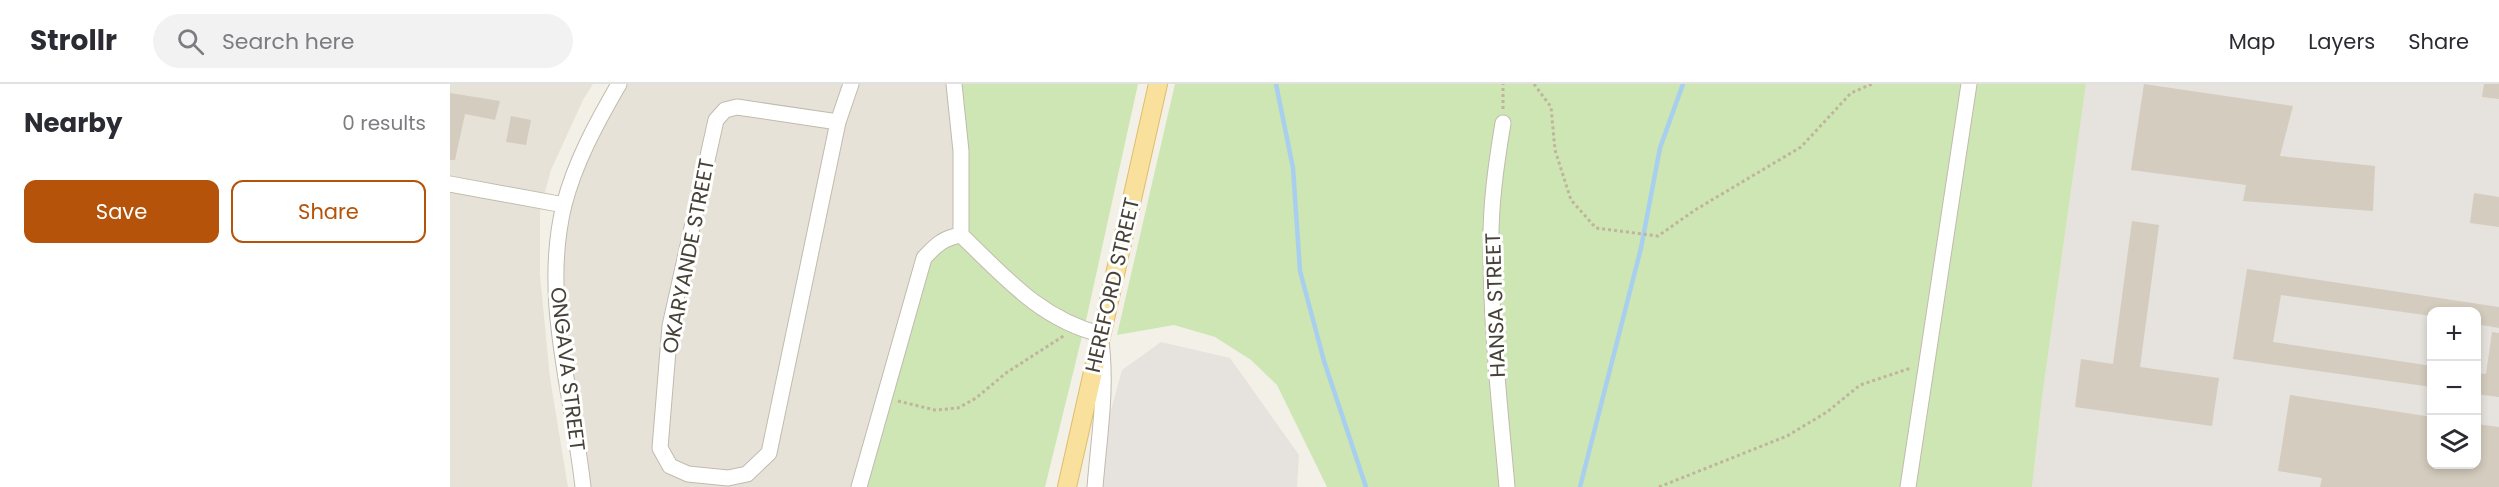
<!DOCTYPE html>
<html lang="en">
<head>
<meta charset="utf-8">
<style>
  :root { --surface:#fff; --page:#f2f2f3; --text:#2b2b33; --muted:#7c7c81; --line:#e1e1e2; --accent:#b45309 }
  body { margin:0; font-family:Poppins,sans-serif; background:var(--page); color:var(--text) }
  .controls { position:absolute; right:18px; bottom:18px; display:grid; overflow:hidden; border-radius:12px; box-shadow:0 3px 9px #0003 }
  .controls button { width:54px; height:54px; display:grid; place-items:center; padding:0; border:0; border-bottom:2px solid var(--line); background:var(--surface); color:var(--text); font:30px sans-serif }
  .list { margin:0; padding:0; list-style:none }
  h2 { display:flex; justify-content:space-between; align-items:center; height:78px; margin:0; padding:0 24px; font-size:26px }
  h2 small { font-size:20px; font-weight:400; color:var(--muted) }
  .actions { display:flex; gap:12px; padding:18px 24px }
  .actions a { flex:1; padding:14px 0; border:2px solid var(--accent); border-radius:12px; text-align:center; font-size:21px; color:var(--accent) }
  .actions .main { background:var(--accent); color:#fff }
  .icon { flex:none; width:33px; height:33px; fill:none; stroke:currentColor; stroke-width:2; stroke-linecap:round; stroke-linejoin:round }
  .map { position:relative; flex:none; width:2049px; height:403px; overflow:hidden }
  header { display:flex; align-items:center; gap:36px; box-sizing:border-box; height:84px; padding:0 30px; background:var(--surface); border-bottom:2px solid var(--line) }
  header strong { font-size:28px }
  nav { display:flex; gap:33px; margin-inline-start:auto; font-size:21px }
  .search { width:420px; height:54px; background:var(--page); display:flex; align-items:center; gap:15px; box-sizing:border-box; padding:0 21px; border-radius:33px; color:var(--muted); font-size:22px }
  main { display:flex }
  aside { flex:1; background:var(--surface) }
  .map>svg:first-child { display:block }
</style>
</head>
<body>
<header>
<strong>Strollr</strong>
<div class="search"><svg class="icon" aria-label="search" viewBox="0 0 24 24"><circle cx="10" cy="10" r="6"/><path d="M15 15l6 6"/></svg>Search here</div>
<nav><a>Map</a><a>Layers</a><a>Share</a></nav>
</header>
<main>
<aside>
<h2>Nearby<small>0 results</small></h2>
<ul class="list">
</ul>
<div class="actions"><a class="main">Save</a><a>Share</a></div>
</aside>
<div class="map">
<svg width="2049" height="403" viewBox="0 0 2049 403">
  <rect width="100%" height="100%" fill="#f3f0e8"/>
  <path fill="#e7e2d7" d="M0 0H143L133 16 101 86 90 127V191L100 294 118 403H0Z
    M169 0H504L511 151 409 403H133L110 252 114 121Z"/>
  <path fill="#e6e2dd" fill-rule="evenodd" d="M1636 0H2049V403H1582L1592 314ZM1982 228H2026V380H1982Z
    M711 258 780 274 849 371 847 403H640L672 286Z"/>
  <path fill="#cee6b3" d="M504 0H688L637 232 595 403H409L474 174 511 151Z
    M725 0H1636L1592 314 1582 403H877L827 301 801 276 765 253 724 241 667 251Z"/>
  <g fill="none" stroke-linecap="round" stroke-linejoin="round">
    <path stroke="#a8cfed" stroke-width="4.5" d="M826 0 843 84 850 187 874 277 916 403
      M1130 403 1191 164 1210 64 1233 0"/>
  </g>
  <path fill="#d4ccbe" d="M1694 0 1843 22 1830 72 1925 82 1923 127 1793 117 1796 101 1681 86Z
    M2034 0H2049V15L2032 13Z
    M0 9 50 17 45 36 15 30 5 76H0Z
    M61 32 81 36 76 61 56 58Z
    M2024 109 2049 113V143L2020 139Z
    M1682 137 1709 141 1690 283 1769 294 1762 342 1625 323 1631 275 1663 280Z
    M1797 185 2049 223V244L2026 240V228H1982V232L1831 211 1823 258 1982 282V303L1783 275Z
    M2042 248 2049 249V313L2026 310V289L2036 290Z
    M1840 311 1982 333V381H2026V340L2049 343V403H1870L1872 394 1828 387Z"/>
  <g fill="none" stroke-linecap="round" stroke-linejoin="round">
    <g stroke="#c1bbae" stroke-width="17">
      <path id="minor" d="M388 38 287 23 275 26 266 36 220 242 210 364 220 382 238 390 278 394 297 390 319 369 388 38 401 0
        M1053 39C1046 81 1040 123 1041 166 1041 245 1050 324 1057 403
        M0 100 114 121
        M511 151C555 193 590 235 650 250 658 301 649 352 645 403
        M133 403C123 310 91 215 114 121 125 78 147 38 169 0
        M409 403 474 174C486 161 493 154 511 151V67L504 0
        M1458 403 1519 0"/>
    </g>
    <g stroke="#debe6c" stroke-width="20">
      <path id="major" d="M617 403 708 0"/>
    </g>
    <path stroke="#c0b49d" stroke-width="3" stroke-dasharray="3 3" stroke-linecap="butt" d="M1084 0 1101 23 1105 66 1121 116 1146 144 1208 152 1245 126 1351 63 1401 9 1422 0
      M1053 25V0
      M448 317 485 326 508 324 526 314 556 289 615 251
      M1209 403 1337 352 1377 328 1410 301 1461 284"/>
    <use href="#minor" stroke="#fff" stroke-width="15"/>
    <use href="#major" stroke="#f9e09c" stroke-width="18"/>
  </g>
  <g text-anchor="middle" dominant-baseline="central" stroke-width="6" stroke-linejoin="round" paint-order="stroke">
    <g font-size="21" fill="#474137" stroke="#fff">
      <text transform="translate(238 172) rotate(-79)">OKARYANDE STREET</text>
      <text transform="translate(662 201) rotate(-77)">HEREFORD STREET</text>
      <text transform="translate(1045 221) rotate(-92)">HANSA STREET</text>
      <text transform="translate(118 285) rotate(83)">ONGAVA STREET</text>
    </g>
  </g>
</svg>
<div class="controls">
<button>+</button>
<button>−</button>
<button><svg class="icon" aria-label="layers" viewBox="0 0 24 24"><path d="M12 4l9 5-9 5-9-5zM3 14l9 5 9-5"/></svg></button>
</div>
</div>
</main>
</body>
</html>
